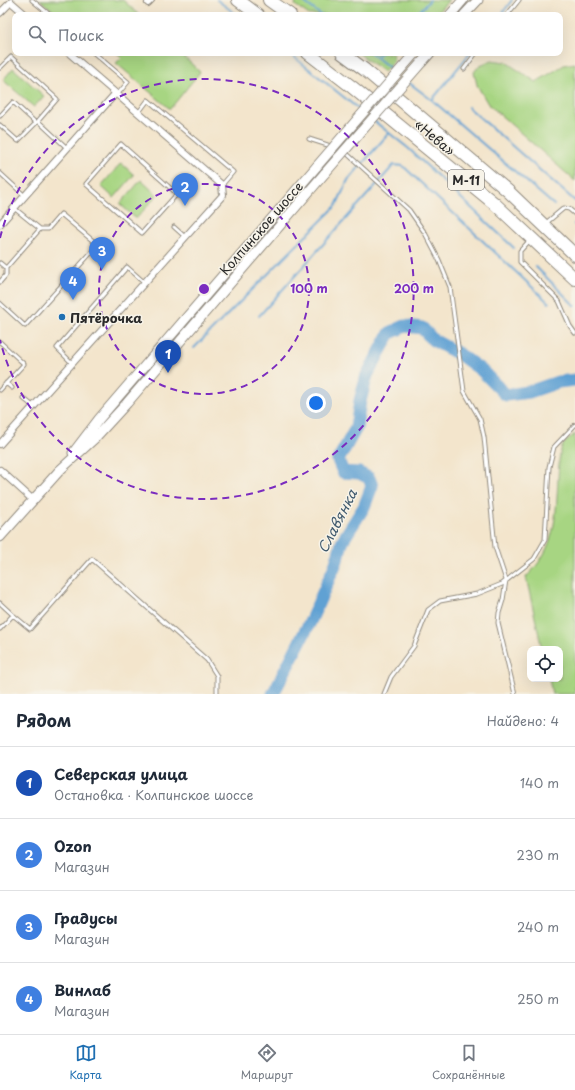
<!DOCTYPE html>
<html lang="ru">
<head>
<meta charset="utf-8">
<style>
  :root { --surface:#fff; --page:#f6f6f7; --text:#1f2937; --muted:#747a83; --line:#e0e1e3; --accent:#1f6fb2 }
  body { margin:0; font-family:"Playpen Sans",sans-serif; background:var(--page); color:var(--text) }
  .controls { position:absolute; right:12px; bottom:12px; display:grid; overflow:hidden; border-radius:8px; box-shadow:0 4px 16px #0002 }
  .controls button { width:36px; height:36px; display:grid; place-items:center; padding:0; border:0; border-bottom:1px solid var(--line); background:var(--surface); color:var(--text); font:20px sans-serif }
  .you { position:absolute; left:316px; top:403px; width:14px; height:14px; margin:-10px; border:3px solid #fff; border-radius:50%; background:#1a73e8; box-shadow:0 0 0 6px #1a73e833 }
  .badge { display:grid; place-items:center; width:26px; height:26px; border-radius:50%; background:var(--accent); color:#fff; font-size:13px; font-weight:700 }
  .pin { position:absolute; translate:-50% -33px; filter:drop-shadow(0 1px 2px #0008) }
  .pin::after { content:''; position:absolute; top:21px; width:14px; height:12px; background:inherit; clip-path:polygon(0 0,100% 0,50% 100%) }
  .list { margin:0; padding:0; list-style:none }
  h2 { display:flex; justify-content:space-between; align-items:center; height:52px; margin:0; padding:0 16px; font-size:17px }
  h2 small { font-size:13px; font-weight:400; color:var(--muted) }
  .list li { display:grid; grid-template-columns:26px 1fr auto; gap:12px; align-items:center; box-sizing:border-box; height:72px; padding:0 16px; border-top:1px solid var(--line) }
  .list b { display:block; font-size:15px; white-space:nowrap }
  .list p { margin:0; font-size:13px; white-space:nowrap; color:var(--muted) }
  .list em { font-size:13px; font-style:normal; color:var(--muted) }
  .icon { flex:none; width:22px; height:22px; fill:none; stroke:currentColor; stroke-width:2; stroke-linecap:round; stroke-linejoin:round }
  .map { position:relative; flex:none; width:575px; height:694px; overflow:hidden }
  .search { position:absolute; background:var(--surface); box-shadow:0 4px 16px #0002; left:12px; right:12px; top:12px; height:44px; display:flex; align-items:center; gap:10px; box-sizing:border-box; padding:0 14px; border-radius:8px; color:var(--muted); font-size:15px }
  .sheet { height:340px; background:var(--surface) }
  nav { display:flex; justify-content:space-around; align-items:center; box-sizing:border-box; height:56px; border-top:1px solid var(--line); background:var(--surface); font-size:11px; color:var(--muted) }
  nav a { display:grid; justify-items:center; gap:2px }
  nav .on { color:var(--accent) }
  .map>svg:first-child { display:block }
</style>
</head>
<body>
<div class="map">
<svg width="575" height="694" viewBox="0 0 575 694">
  <rect width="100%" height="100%" fill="#f7f3e8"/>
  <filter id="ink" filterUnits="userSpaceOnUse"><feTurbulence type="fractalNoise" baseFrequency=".025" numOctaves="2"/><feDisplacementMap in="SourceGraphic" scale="8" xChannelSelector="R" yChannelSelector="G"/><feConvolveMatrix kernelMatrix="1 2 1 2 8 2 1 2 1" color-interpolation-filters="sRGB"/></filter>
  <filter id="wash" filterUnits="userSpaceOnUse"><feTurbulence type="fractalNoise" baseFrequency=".012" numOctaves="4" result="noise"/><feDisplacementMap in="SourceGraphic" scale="16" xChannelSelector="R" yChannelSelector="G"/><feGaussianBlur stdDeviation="0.9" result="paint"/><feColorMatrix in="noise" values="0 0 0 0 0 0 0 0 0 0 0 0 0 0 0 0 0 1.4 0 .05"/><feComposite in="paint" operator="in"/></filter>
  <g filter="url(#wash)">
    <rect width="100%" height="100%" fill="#f3e5cc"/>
    <path fill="#a7d582" stroke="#698056" d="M40 0H123L139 15H58Z
      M296 0H449L435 15H309L295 5Z
      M117 53H180L200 72 170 109 116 63 122 57Z
      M358 53H392L394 61 384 72Z
      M492 60 506 62 536 82 564 65 575 63V181L488 104 477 85 474 72 480 65Z
      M13 68 44 96 34 107 3 80Z
      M121 163 134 175 114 198 101 186Z
      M141 180 157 195 136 219 120 204Z
      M575 434V694H552L549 679H560V649H542L526 577C556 549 556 516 558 478 559 467 558 455 563 445 566 441 571 437 575 434Z"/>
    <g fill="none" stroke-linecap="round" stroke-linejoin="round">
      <path stroke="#60a1d3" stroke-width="2" d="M217 0 237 15
        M304 0V2L321 15
        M416 15 430 0
        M501 15 512 0
        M289 53 361 111
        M371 53 395 72
        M376 57 381 53
        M408 82 432 100 554 205
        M432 100 470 53
        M468 107 575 201
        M374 121 408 148 514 248
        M574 224 575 225
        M536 267 575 306
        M259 316 394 165 403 166 549 303
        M194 348 336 206 348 180 389 133"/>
      <path stroke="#60a1d3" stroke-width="13" d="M273 694 310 622 336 563 343 540 364 507 372 486 369 478 359 473 343 472 338 460 356 428 360 401 367 375 390 333 405 326 422 328 433 340 459 354 481 370 506 395 529 392 558 382 575 380"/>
    </g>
  </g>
  <g filter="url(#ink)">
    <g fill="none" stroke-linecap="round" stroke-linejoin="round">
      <g stroke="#8f887c" stroke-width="5">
        <path id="lane" d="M32 0 50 15
          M507 15 519 0
          M94 53 128 82 117 95
          M0 68 11 57 57 99 38 121
          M464 69 476 53
          M139 112 148 100 233 172 222 185
          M0 116 13 102 36 123
          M0 125 18 141 38 121 67 148
          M309 139 343 150 409 210 425 233 439 260 450 287 464 391 480 419 484 437 495 547 506 580 503 600 499 613 498 623 515 694
          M121 144 177 194 142 233 86 184Z
          M0 173 25 196
          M546 223 564 208 569 209 575 214
          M174 227 184 236
          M530 240 520 251V262L559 301 570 326 575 333
          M0 263 6 268 40 229 14 208
          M0 282 6 275V268
          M0 303 25 326 98 245 61 214 48 229H40
          M0 342 24 364 0 390
          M72 363 57 348 127 267 144 282
          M6 383 12 388
          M23 398 33 406
          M0 603 13 615
          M0 629 13 615 30 629 92 559 207 660 217 676V694
          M384 694 391 677 414 646 428 610 440 601 477 594 502 584 534 559 545 540 549 467 554 447 575 425"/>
      </g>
      <g stroke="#8f887c" stroke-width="8">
        <path id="street" d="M148 3 151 0
          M0 13 11 2 26 15
          M0 224 115 94
          M0 444 223 195 222 185 69 53
          M0 470 33 500"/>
      </g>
      <g stroke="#8f887c" stroke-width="11">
        <path id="secondary" d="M450 15 463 0
          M464 15 478 0
          M422 62 430 53
          M73 453 99 419 317 166
          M0 537 60 470 94 439 127 403 325 173"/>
      </g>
      <g stroke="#8f887c" stroke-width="14">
        <path id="highway" d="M238 0 258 15
          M269 0 290 15
          M308 53 352 87 495 204 575 279
          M342 53 365 70 508 191 575 255"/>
      </g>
      <use href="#lane" stroke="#fff" stroke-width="3"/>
      <use href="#street" stroke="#fff" stroke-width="6"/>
      <use href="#secondary" stroke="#fff" stroke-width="9"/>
      <use href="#highway" stroke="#fff" stroke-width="12"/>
      <g stroke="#8f887c" stroke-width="11" stroke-linecap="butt">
        <path id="secondary-bridge" d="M317 166 413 55
          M325 173 422 62"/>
      </g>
      <use href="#secondary-bridge" stroke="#fff" stroke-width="9"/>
    </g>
  </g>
  <g fill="none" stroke="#7b2cbf" stroke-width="2" stroke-dasharray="7 5">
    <circle cx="204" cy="289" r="105"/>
    <path d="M0 238A210 210 0 1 1 0 340"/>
  </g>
  <circle fill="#1f6fb2" stroke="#f7f3e8" stroke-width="1.5" cx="62" cy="317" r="4"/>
  <g text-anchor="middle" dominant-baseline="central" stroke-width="3" stroke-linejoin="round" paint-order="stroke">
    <rect fill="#f7f3e8" stroke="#686764" stroke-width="1" x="448" y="170" width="36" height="20" rx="3"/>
    <g font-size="12" font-weight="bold" fill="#2b2b2b">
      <text x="466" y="180">М-11</text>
    </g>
    <g font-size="13" fill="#2b2b2b" stroke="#f7f3e8">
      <text transform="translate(435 137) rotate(40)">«Нева»</text>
      <text transform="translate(261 228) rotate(-49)">Колпинское шоссе</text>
    </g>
    <g font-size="13" font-weight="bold" fill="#2b2b2b" stroke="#f7f3e8" text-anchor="start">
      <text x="70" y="317">Пятёрочка</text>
    </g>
    <g font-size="14" font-style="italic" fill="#405a6e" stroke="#f7f3e8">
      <text transform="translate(337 521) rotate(-63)">Славянка</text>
    </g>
  </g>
  <circle cx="204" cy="289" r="6" fill="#7b2cbf" stroke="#f7f3e8" stroke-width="2"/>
  <g font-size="12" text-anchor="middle" font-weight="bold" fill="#7b2cbf" stroke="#f7f3e8" stroke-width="3" stroke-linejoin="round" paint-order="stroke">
    <text x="309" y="293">100 m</text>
    <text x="414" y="293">200 m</text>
  </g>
</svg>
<div class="controls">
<button><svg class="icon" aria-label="locate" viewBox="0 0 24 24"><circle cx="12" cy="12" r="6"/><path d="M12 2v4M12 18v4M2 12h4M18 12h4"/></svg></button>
</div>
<div class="you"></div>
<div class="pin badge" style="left:168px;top:373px;background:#1a4fb4">1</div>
<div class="pin badge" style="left:185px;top:206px;background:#3f7fe0">2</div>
<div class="pin badge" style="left:102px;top:270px;background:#3f7fe0">3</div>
<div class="pin badge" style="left:73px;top:300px;background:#3f7fe0">4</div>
<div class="search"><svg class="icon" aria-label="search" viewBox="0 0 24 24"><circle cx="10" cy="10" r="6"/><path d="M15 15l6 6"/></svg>Поиск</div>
</div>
<section class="sheet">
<h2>Рядом<small>Найдено: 4</small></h2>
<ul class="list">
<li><span class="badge" style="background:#1a4fb4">1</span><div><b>Северская улица</b><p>Остановка · Колпинское шоссе</p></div><em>140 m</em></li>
<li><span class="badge" style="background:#3f7fe0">2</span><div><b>Ozon</b><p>Магазин</p></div><em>230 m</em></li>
<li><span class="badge" style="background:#3f7fe0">3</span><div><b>Градусы</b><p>Магазин</p></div><em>240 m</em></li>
<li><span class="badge" style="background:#3f7fe0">4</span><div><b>Винлаб</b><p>Магазин</p></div><em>250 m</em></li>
</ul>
</section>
<nav>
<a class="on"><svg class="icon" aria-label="map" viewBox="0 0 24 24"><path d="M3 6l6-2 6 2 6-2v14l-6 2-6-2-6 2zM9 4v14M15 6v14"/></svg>Карта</a>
<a><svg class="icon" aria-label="directions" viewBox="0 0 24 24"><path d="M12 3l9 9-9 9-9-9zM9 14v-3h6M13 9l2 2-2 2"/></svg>Маршрут</a>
<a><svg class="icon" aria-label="saved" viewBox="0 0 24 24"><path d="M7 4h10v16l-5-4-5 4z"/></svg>Сохранённые</a>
</nav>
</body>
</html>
